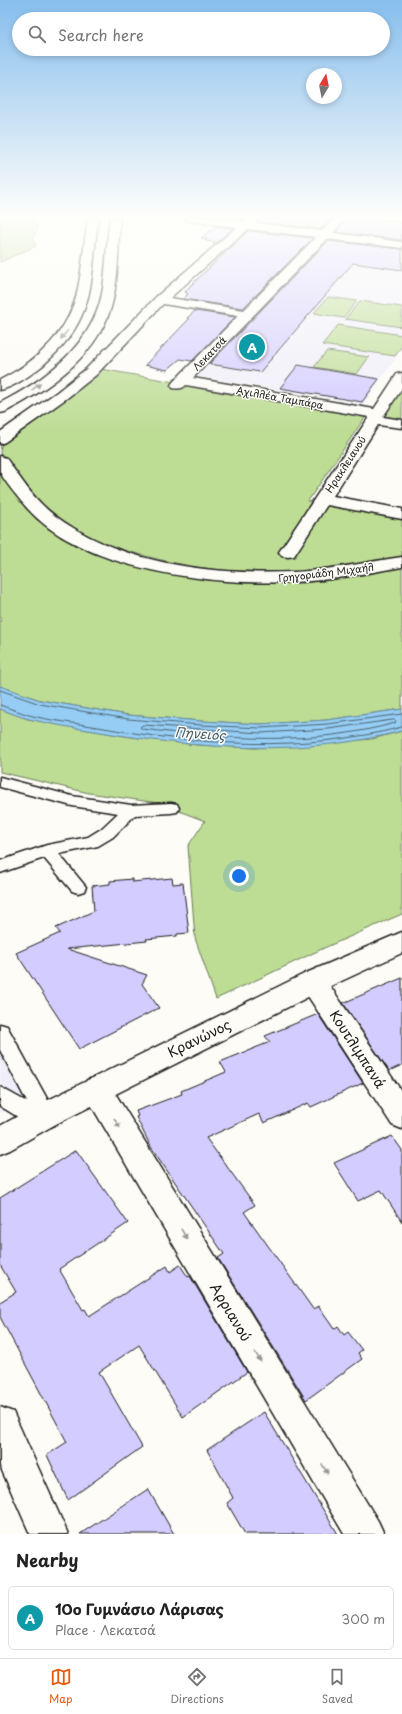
<!DOCTYPE html>
<html lang="en">
<head>
<meta charset="utf-8">
<style>
  :root { --surface:#fff; --page:#f2f2f2; --text:#222; --muted:#767676; --line:#e0e0e0; --accent:#ea580c }
  body { margin:0; font-family:"Playpen Sans",sans-serif; background:var(--page); color:var(--text) }
  .compass { position:absolute; left:306px; top:68px; width:36px; height:36px; border-radius:50%; background:var(--surface); box-shadow:0 2px 6px #0003; rotate:10deg }
  .you { position:absolute; left:239px; top:876px; width:14px; height:14px; margin:-10px; border:3px solid #fff; border-radius:50%; background:#1a73e8; box-shadow:0 0 0 6px #1a73e833 }
  .badge { display:grid; place-items:center; width:26px; height:26px; border-radius:50%; background:var(--accent); color:#fff; font-size:13px; font-weight:700 }
  .pin { position:absolute; translate:-50% -50%; border:2px solid #fff; box-shadow:0 1px 4px #0006 }
  .list { margin:0; padding:0; list-style:none }
  h2 { display:flex; justify-content:space-between; align-items:center; height:52px; margin:0; padding:0 16px; font-size:17px }
  h2 small { font-size:13px; font-weight:400; color:var(--muted) }
  .list li { display:grid; grid-template-columns:26px 1fr auto; gap:12px; align-items:center; box-sizing:border-box; height:64px; margin:0 8px 8px; padding:0 8px; border:1px solid var(--line); border-radius:6px }
  .list b { display:block; font-size:15px; white-space:nowrap }
  .list p { margin:0; font-size:13px; white-space:nowrap; color:var(--muted) }
  .list em { font-size:13px; font-style:normal; color:var(--muted) }
  .icon { flex:none; width:22px; height:22px; fill:none; stroke:currentColor; stroke-width:2; stroke-linecap:round; stroke-linejoin:round }
  .map { position:relative; flex:none; width:402px; height:1534px; overflow:hidden }
  .search { position:absolute; background:var(--surface); box-shadow:0 2px 6px #0003; left:12px; right:12px; top:12px; height:44px; display:flex; align-items:center; gap:10px; box-sizing:border-box; padding:0 14px; border-radius:22px; color:var(--muted); font-size:15px }
  .sheet { height:124px; background:var(--surface) }
  nav { display:flex; justify-content:space-around; align-items:center; box-sizing:border-box; height:56px; border-top:1px solid var(--line); background:var(--surface); font-size:11px; color:var(--muted) }
  nav a { display:grid; justify-items:center; gap:2px }
  nav .on { color:var(--accent) }
  .map>svg:first-child { display:block }
</style>
</head>
<body>
<div class="map">
<svg width="402" height="1534" viewBox="0 0 402 1534">
  <rect width="100%" height="100%" fill="#fdfcf7"/>
  <filter id="ink" filterUnits="userSpaceOnUse"><feTurbulence type="fractalNoise" baseFrequency=".025" numOctaves="2"/><feDisplacementMap in="SourceGraphic" scale="8" xChannelSelector="R" yChannelSelector="G"/><feConvolveMatrix kernelMatrix="1 2 1 2 8 2 1 2 1" color-interpolation-filters="sRGB"/></filter>
  <g filter="url(#ink)">
    <path fill="#f0eef9" d="M323 239 402 249V349L364 404 191 375Z
      M0 1051 27 1100 0 1113Z"/>
    <path fill="#bddc94" stroke="#6c7c58" d="M0 218H32L38 228 33 237 36 246 0 262Z
      M328 297 357 301 343 318 314 313Z
      M360 301 402 307V327L345 319Z
      M338 325 402 335V346L395 356 322 345Z
      M327 351 369 357 357 374 314 367Z
      M101 369 366 416 308 501 402 519V558C372 563 342 568 312 571 253 576 195 570 138 554 108 546 80 536 56 517 34 499 17 476 0 453L1 445 4 440Z
      M402 387V419L383 416Z
      M0 472 35 516 78 544 233 581 402 566V709L327 720 260 724 201 721 128 715 40 700 0 686Z
      M0 709 28 719 125 736 197 745 255 748 372 739 402 731V914L324 948 216 999 195 938 188 846 205 821 158 803 89 793 0 772Z"/>
    <path fill="#95cdf4" stroke="#65869e" d="M0 686 40 700 128 715 201 721 260 724 327 720 402 709V731C304 757 199 749 100 732 77 728 52 725 29 719 19 717 9 712 0 709Z"/>
    <g fill="none" stroke-linecap="round" stroke-linejoin="round">
      <path stroke="#4c6372" stroke-width="1" d="M0 690 40 704 128 719 201 725 260 728 328 724 402 714
        M0 705C9 708 19 712 29 715 51 721 75 723 98 727 198 745 303 753 402 727
        M394 720 396 721 395 723C313 746 226 739 142 729L140 727 143 725 260 733 328 729Z"/>
    </g>
    <path fill="#d3ccff" stroke="#1c1c1c" d="M260 218H333L321 229 258 222Z
      M347 218H369L402 222V240L336 232Z
      M216 226 233 228 215 244H213L215 242 205 241 207 239 201 238Z
      M248 231 313 238 243 308 183 299 188 294 185 292 190 286Z
      M328 241 402 249V270L353 263 260 372 209 364Z
      M195 311 235 317 192 361 180 359 167 370 145 365 189 319 187 318Z
      M298 365 379 379 362 402 280 388Z
      M172 878 173 884 183 883 189 933 177 934V936L146 939 147 941 67 949 147 975 142 984 159 1008 79 1049 16 953 60 933 56 928 94 911 92 886 110 884V881L132 879V882Z
      M402 978V1065L389 1071 343 1003Z
      M318 1014 363 1083 311 1107 308 1103 264 1123 259 1114 206 1138 255 1205 244 1212 313 1309 318 1306 334 1329 338 1326 344 1335 348 1332 362 1350 358 1353 362 1359 306 1400 218 1258 224 1254 151 1147 136 1117 138 1116 136 1111 182 1094 181 1091 226 1072 220 1062 270 1042 265 1036Z
      M392 1136 402 1150V1222L381 1190 358 1201 334 1163Z
      M76 1150 128 1223 59 1269 83 1310 85 1309 89 1316 167 1266 170 1272 180 1265 188 1277 190 1276 247 1372 183 1417 139 1345 99 1372 142 1447 68 1500 47 1455 67 1442 0 1317V1302L16 1292 0 1265V1198Z
      M264 1412 319 1503 338 1534H245L227 1503 233 1498 207 1450Z
      M148 1489 174 1534H80Z"/>
    <g fill="none" stroke-linecap="round" stroke-linejoin="round">
      <g stroke="#1c1c1c" stroke-width="3">
        <path id="lane" d="M0 777 72 796 131 805 171 803 177 804 179 808 177 812 171 813 135 815 113 837 98 846 59 854 86 887 84 891 78 893 72 891 44 858 0 873V861L47 845 88 837 101 829 118 813 72 806 0 787Z
          M0 1024 7 1026 56 1115C52 1123 46 1125 38 1128L31 1125 0 1106V1087L27 1102 0 1050Z"/>
      </g>
      <g stroke="#1c1c1c" stroke-width="3">
        <path id="street" d="M186 218H215L244 221 248 218H259L255 223 322 231 335 218H346L333 233 402 242V248L327 239 193 378 374 409 397 374 402 373V388L383 417 402 420V428L378 425 333 496 402 509V519L327 505 294 556 288 557 282 556 279 552 369 417 186 385C182 389 179 389 173 388L171 385 173 382 238 316 163 304 96 375 67 398 5 442 0 444V432L57 392 86 369 156 297 237 227 191 221 187 220ZM248 229 316 237 244 310 170 298Z
          M0 456 6 458C20 478 34 500 54 515 120 565 214 575 294 572 330 570 366 562 402 557V567C366 573 330 581 294 582 215 586 82 571 27 508 21 501 2 479 0 471 0 467 0 461 0 456Z
          M313 971 322 974 402 1092V1129L392 1125 304 990 300 982 304 974Z
          M97 1077 107 1080 378 1521 384 1534H344L87 1098 83 1089 87 1080Z
          M0 1407 13 1412 68 1534H30L0 1466Z"/>
      </g>
      <g stroke="#1c1c1c" stroke-width="3">
        <path id="secondary" d="M402 932V953L322 990 56 1124 10 1150 0 1154V1126L36 1106 304 974Z"/>
      </g>
      <g stroke="#1c1c1c" stroke-width="3">
        <path id="highway" d="M88 218H98C90 282 97 319 42 366 30 375 15 387 0 390V380C38 361 70 331 78 288 83 265 84 241 88 218Z
          M110 218H120C118 245 119 273 113 300 101 353 51 388 5 412L0 413V403C47 379 95 343 103 288 107 264 106 241 110 218Z"/>
      </g>
      <use href="#lane" fill="#fdfcf7" fill-rule="evenodd"/>
      <use href="#street" fill="#fdfcf7" fill-rule="evenodd"/>
      <use href="#secondary" fill="#fdfcf7" fill-rule="evenodd"/>
      <use href="#highway" fill="#fdfcf7" fill-rule="evenodd"/>
    </g>
    <defs><path id="oneway-solid" d="M-6-.8H1V-3.2L6.5 0L1 3.2V.8H-6Z"/></defs>
    <g fill="#989794">
      <use href="#oneway-solid" transform="translate(64 335) rotate(129)"/>
      <use href="#oneway-solid" transform="translate(36 387) rotate(-34)"/>
      <use href="#oneway-solid" transform="translate(117 1123) rotate(59)"/>
      <use href="#oneway-solid" transform="translate(184 1234) rotate(59)"/>
      <use href="#oneway-solid" transform="translate(258 1357) rotate(59)"/>
      <use href="#oneway-solid" transform="translate(325 1469) rotate(59)"/>
    </g>
  </g>
  <linearGradient id="sky" x2="0" y2="1"><stop stop-color="#87beed"/><stop offset="0.5" stop-color="#fefefb"/><stop offset="1" stop-color="#fefefb" stop-opacity="0"/></linearGradient>
  <rect width="402" height="433" fill="url(#sky)"/>
  <g text-anchor="middle" dominant-baseline="central" stroke-width="3" stroke-linejoin="round" paint-order="stroke">
    <g font-size="10" fill="#1c1c1c" stroke="#fdfcf7">
      <text transform="translate(209 353) rotate(-46)">Λεκατσά</text>
      <text transform="translate(280 397) rotate(10)">Αχιλλέα Ταμπάρα</text>
      <text transform="translate(345 464) rotate(-57)">Ηρακλειανού</text>
      <text transform="translate(326 572) rotate(-7)">Γρηγοριάδη Μιχαήλ</text>
    </g>
    <g font-size="13" font-style="italic" fill="#465a68" stroke="#fdfcf7">
      <text transform="translate(200 733) rotate(4)">Πηνειός</text>
    </g>
    <g font-size="14" fill="#1c1c1c" stroke="#fdfcf7">
      <text transform="translate(199 1038) rotate(-26)">Κρανώνος</text>
      <text transform="translate(358 1049) rotate(57)">Κουτλιμπανά</text>
      <text transform="translate(231 1312) rotate(59)">Αρριανού</text>
    </g>
  </g>
</svg>
<svg class="compass" viewBox="-18 -18 36 36"><path d="M0-13l5 13h-10z" fill="#e53935"/><path d="M0 13l5-13h-10z" fill="#767676"/></svg>
<div class="you"></div>
<div class="pin badge" style="left:252px;top:347px;background:#0f9aa8">A</div>
<div class="search"><svg class="icon" aria-label="search" viewBox="0 0 24 24"><circle cx="10" cy="10" r="6"/><path d="M15 15l6 6"/></svg>Search here</div>
</div>
<section class="sheet">
<h2>Nearby<small></small></h2>
<ul class="list">
<li><span class="badge" style="background:#0f9aa8">A</span><div><b>10o Γυμνάσιο Λάρισας</b><p>Place · Λεκατσά</p></div><em>300 m</em></li>
</ul>
</section>
<nav>
<a class="on"><svg class="icon" aria-label="map" viewBox="0 0 24 24"><path d="M3 6l6-2 6 2 6-2v14l-6 2-6-2-6 2zM9 4v14M15 6v14"/></svg>Map</a>
<a><svg class="icon" aria-label="directions" viewBox="0 0 24 24"><path d="M12 3l9 9-9 9-9-9zM9 14v-3h6M13 9l2 2-2 2"/></svg>Directions</a>
<a><svg class="icon" aria-label="saved" viewBox="0 0 24 24"><path d="M7 4h10v16l-5-4-5 4z"/></svg>Saved</a>
</nav>
</body>
</html>
